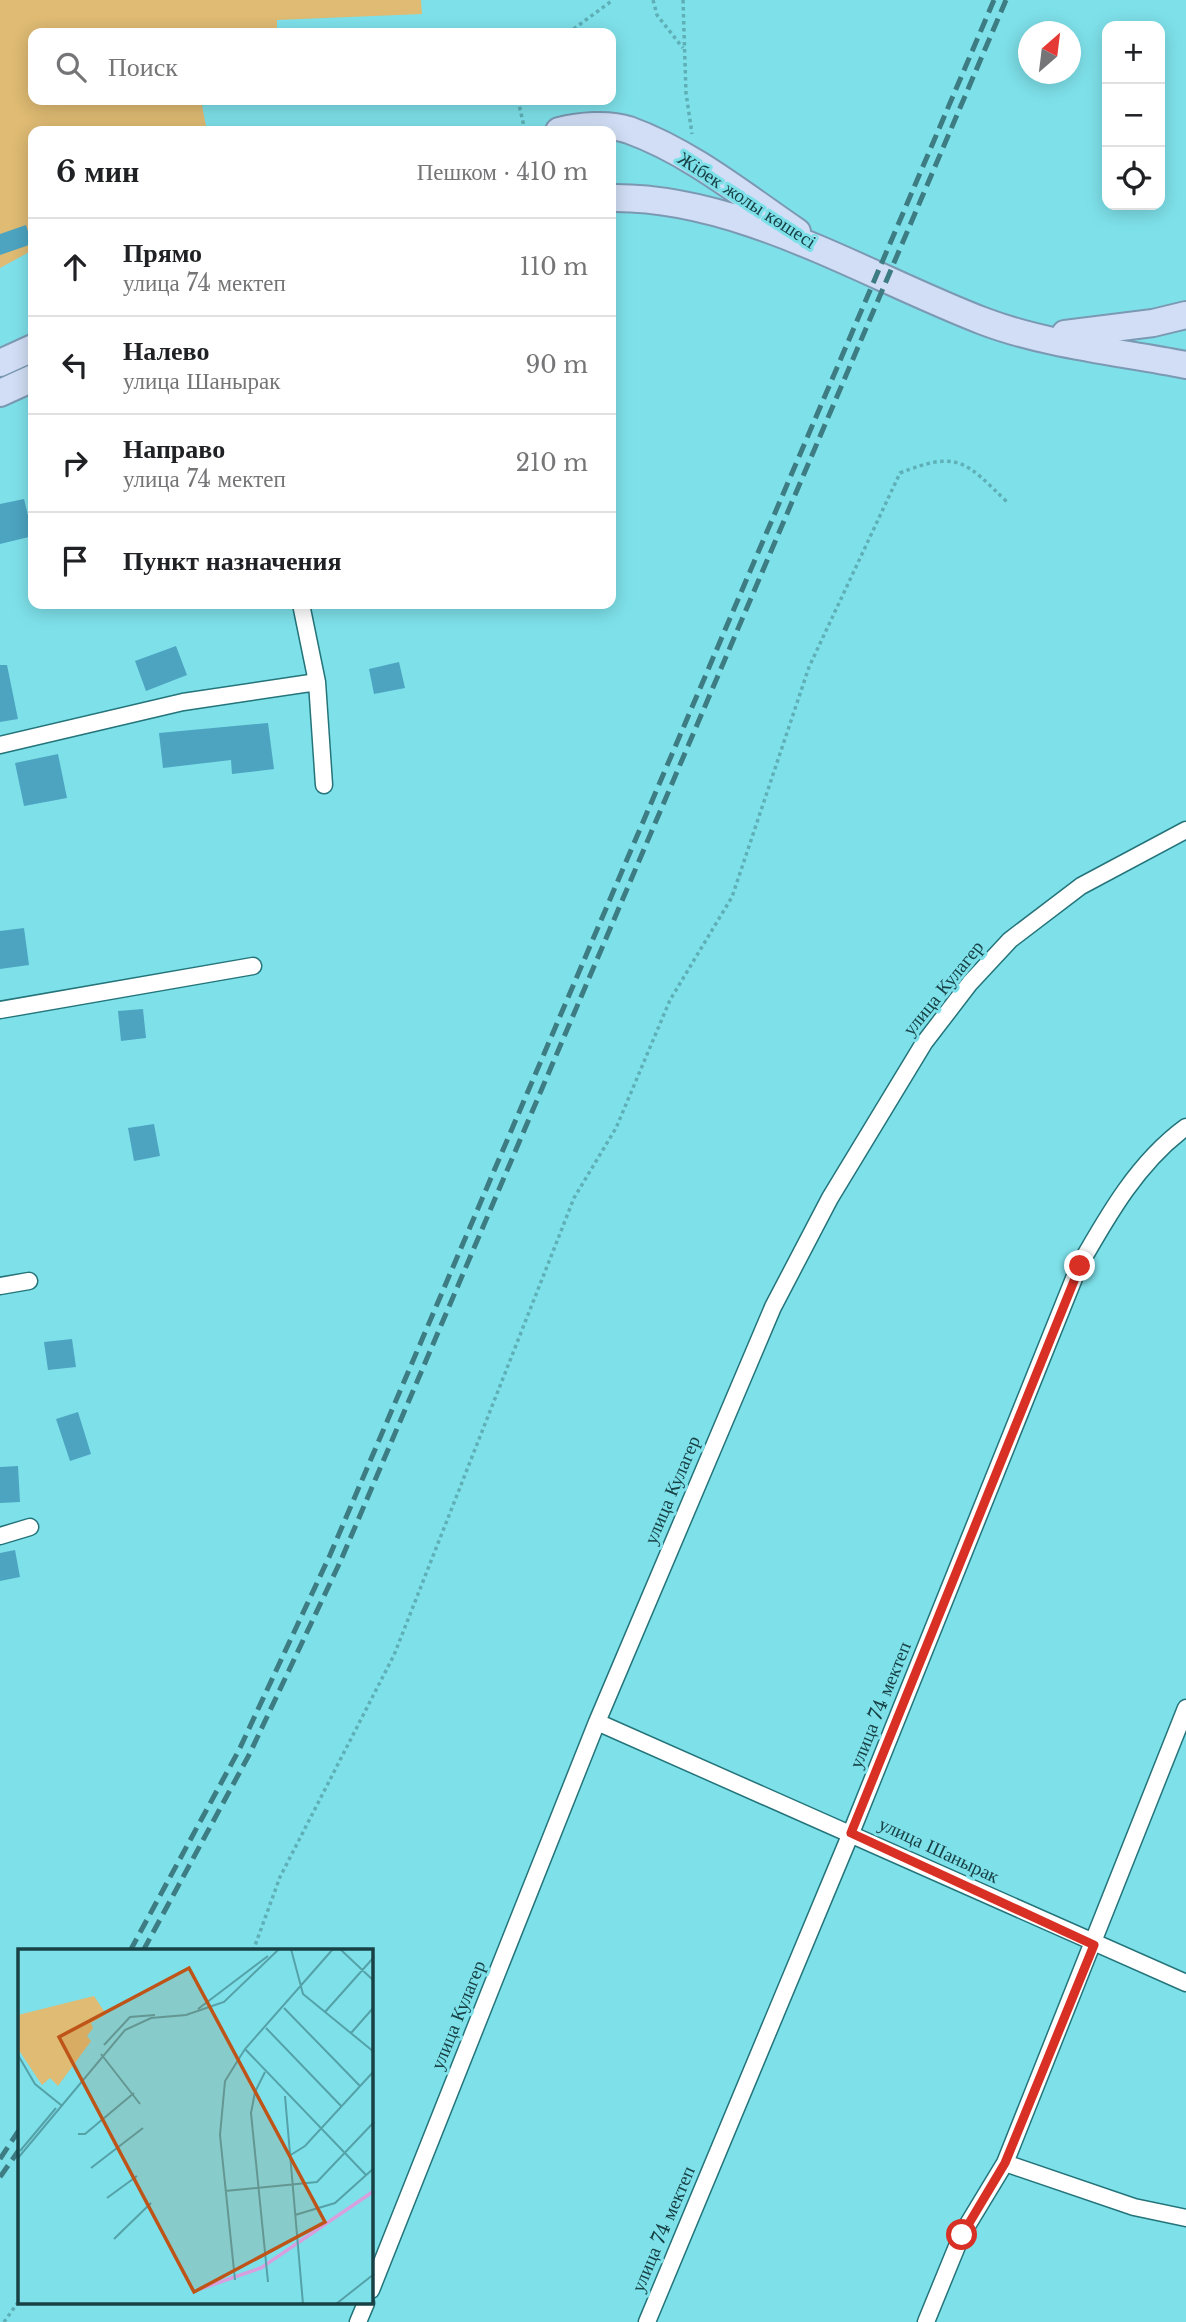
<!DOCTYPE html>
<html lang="ru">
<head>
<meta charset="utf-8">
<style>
  :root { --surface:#fff; --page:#f2f2f2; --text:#202124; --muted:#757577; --line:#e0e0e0 }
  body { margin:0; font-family:"Libre Baskerville",serif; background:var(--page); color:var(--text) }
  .controls { position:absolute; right:21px; top:21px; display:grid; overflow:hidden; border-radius:14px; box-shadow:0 4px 18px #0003 }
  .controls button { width:63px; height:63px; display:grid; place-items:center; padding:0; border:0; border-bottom:2px solid var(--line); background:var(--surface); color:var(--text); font:35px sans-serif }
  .compass { position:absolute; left:1018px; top:21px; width:63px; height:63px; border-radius:50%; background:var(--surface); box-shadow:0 4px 18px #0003; rotate:28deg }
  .stop { position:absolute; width:21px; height:21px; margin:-16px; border:5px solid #d93025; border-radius:50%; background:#fff }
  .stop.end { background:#d93025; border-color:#fff; box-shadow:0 2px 7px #0008 }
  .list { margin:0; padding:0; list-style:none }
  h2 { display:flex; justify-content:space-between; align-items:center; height:91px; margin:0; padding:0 28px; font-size:30px }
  h2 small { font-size:23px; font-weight:400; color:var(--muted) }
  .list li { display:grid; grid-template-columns:46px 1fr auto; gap:21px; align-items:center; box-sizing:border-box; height:98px; padding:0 28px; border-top:2px solid var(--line) }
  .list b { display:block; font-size:26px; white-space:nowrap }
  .list p { margin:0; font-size:23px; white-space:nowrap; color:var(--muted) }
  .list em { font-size:23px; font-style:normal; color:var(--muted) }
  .icon { flex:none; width:38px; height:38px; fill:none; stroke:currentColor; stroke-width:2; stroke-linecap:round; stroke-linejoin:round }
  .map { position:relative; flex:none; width:1186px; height:2322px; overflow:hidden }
  .search { position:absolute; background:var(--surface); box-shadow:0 4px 18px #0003; left:28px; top:28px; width:588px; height:77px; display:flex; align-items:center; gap:18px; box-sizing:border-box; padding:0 24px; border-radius:14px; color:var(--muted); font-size:26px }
  .panel { position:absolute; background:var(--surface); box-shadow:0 4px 18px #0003; left:28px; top:126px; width:588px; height:483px; border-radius:14px }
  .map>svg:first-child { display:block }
</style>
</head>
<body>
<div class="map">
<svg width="1186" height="2322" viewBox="0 0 1186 2322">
  <rect width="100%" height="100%" fill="#7ee1ea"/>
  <path fill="#dfbb73" d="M0 0H421L422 14 277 20V33H33V100H201L207 131H33V250L0 268Z"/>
  <path fill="#4ca4c1" d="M26 225 32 244 0 255V234Z
    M24 499 33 536 0 544V504Z
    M176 646 187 675 146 691 135 661Z
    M399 662 405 688 374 694 369 669Z
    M0 665H7L18 719 0 722Z
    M268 723 274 769 232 774 231 760 163 768 159 733Z
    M58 754 67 798 24 806 15 763Z
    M24 928 29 965 0 969V931Z
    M143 1009 146 1038 121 1041 118 1011Z
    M154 1124 160 1156 134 1161 128 1128Z
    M72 1339 76 1367 48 1370 44 1342Z
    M78 1412 91 1454 70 1461 56 1419Z
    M18 1466 20 1502 0 1503V1467Z
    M15 1550 20 1577 0 1581V1553Z"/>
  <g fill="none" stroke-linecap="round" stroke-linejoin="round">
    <g stroke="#24747a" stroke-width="19">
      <path id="street" d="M301 604 317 682 324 785
        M0 745 183 702 317 682
        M0 1010 253 966
        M0 1286 29 1281
        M0 1536 30 1527
        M597 1722 1186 1983
        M1005 2163 1134 2207 1186 2218
        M371 2290 597 1722 773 1307 830 1198 924 1043 970 983 1010 940 1081 886 1186 830
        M358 2322 366 2303
        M647 2322 851 1833 1079 1266C1108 1215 1138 1162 1186 1127
        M926 2322 962 2234 1005 2163 1186 1708"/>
    </g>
    <g stroke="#7c99b3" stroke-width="30">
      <path id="primary" d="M559 131C579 126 608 123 629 130 690 152 744 196 797 232
        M611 198C739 196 866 276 983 321 1046 345 1120 352 1186 365
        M1065 334 1153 323 1186 315
        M0 363 33 348
        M0 393 33 378"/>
    </g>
    <path stroke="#5eafb6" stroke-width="3.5" stroke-dasharray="3.5 3.5" stroke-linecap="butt" d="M653 0 657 15 683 48
      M683 0 686 93 692 134
      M568 33 613 0
      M518 100 525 131
      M253 1951 280 1877 394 1655 574 1198 616 1128 670 1000 732 897 809 667 900 473C958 450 965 461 1007 502
      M4 2322 19 2301"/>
    <use href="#street" stroke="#fff" stroke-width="16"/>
    <use href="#primary" stroke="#d1def5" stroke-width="26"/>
    <path stroke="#3d7c82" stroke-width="5" stroke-dasharray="14 7" stroke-linecap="butt" d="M130 1951 239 1750 330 1555 994 0
      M143 1951 249 1755 341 1560 1006 0
      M0 2159 19 2130
      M0 2177 19 2150"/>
  </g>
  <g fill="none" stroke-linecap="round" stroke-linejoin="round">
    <path stroke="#d93025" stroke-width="9" d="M962 2235 1005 2163 1094 1945 851 1833 1080 1266"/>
  </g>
  <g text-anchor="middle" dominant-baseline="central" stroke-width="6" stroke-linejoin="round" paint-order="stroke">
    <g font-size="19" fill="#174145" stroke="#7ee1ea">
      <text transform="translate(747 200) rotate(33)">Жібек жолы көшесі</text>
      <text transform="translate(943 988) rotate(-51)">улица Кулагер</text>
      <text transform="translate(672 1490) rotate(-67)">улица Кулагер</text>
      <text transform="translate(880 1705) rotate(-68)">улица 74 мектеп</text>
      <text transform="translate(939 1850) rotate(25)">улица Шанырак</text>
      <text transform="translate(458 2015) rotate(-68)">улица Кулагер</text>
      <text transform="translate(663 2229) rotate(-67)">улица 74 мектеп</text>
    </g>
  </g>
  <g transform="translate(18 1949)">
    <rect width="355" height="355" fill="#7ee1ea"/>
    <path d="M76 47 88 65 73 74 75 79 69 87 73 92 40 137 32 129 24 136 0 100V66Z" fill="#dfbb73"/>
    <path fill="none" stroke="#d89fde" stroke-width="3.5" d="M182 340 243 319 356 242"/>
    <path fill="none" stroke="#55a1a8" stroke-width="2" d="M273 0 285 45 356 103M322 0 356 32M266 59 342 137M180 60 250 7M307 63 356 8M248 79 324 158M333 84 356 58M86 96 112 68 137 66M227 100 348 226M83 105 122 155M0 106 17 135 43 156M247 123 237 143 233 164 250 333M267 147 285 355M60 185H67L116 144M2 202 38 159M271 207 287 197 356 122M0 209 107 81 133 69 168 66 206 53 261 0M73 219 125 179M207 242 299 233 356 173M89 249 119 227M277 266 317 254 356 219M96 290 133 254M217 331 202 186 207 132 227 100 315 0M318 355 356 325"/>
    <path fill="#be5417" fill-opacity="0.15" stroke="#be5417" stroke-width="3.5" d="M171 19 307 273 176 343 41 88Z"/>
    <rect width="355" height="355" fill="none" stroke="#174145" stroke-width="3.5"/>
  </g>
</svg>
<div class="controls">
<button>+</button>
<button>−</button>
<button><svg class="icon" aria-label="locate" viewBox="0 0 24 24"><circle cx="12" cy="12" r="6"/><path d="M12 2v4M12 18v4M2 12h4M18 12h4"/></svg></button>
</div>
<svg class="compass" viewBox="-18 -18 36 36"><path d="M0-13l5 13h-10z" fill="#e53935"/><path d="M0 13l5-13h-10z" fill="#757577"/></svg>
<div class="stop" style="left:962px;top:2235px"></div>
<div class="stop end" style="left:1080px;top:1266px"></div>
<div class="search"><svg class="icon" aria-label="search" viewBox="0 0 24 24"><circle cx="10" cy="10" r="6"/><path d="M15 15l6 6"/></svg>Поиск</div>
<section class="panel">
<h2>6 мин<small>Пешком · 410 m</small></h2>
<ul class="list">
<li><svg class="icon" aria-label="ahead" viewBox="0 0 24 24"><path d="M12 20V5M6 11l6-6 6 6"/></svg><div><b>Прямо</b><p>улица 74 мектеп</p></div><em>110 m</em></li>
<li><svg class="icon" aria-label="left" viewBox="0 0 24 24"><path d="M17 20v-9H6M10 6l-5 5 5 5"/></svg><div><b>Налево</b><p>улица Шанырак</p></div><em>90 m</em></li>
<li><svg class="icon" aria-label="right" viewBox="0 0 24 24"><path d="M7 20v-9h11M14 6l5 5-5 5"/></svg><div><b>Направо</b><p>улица 74 мектеп</p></div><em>210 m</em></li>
<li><svg class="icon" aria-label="arrive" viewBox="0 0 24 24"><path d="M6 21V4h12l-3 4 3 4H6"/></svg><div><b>Пункт назначения</b></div></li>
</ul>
</section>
</div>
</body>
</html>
